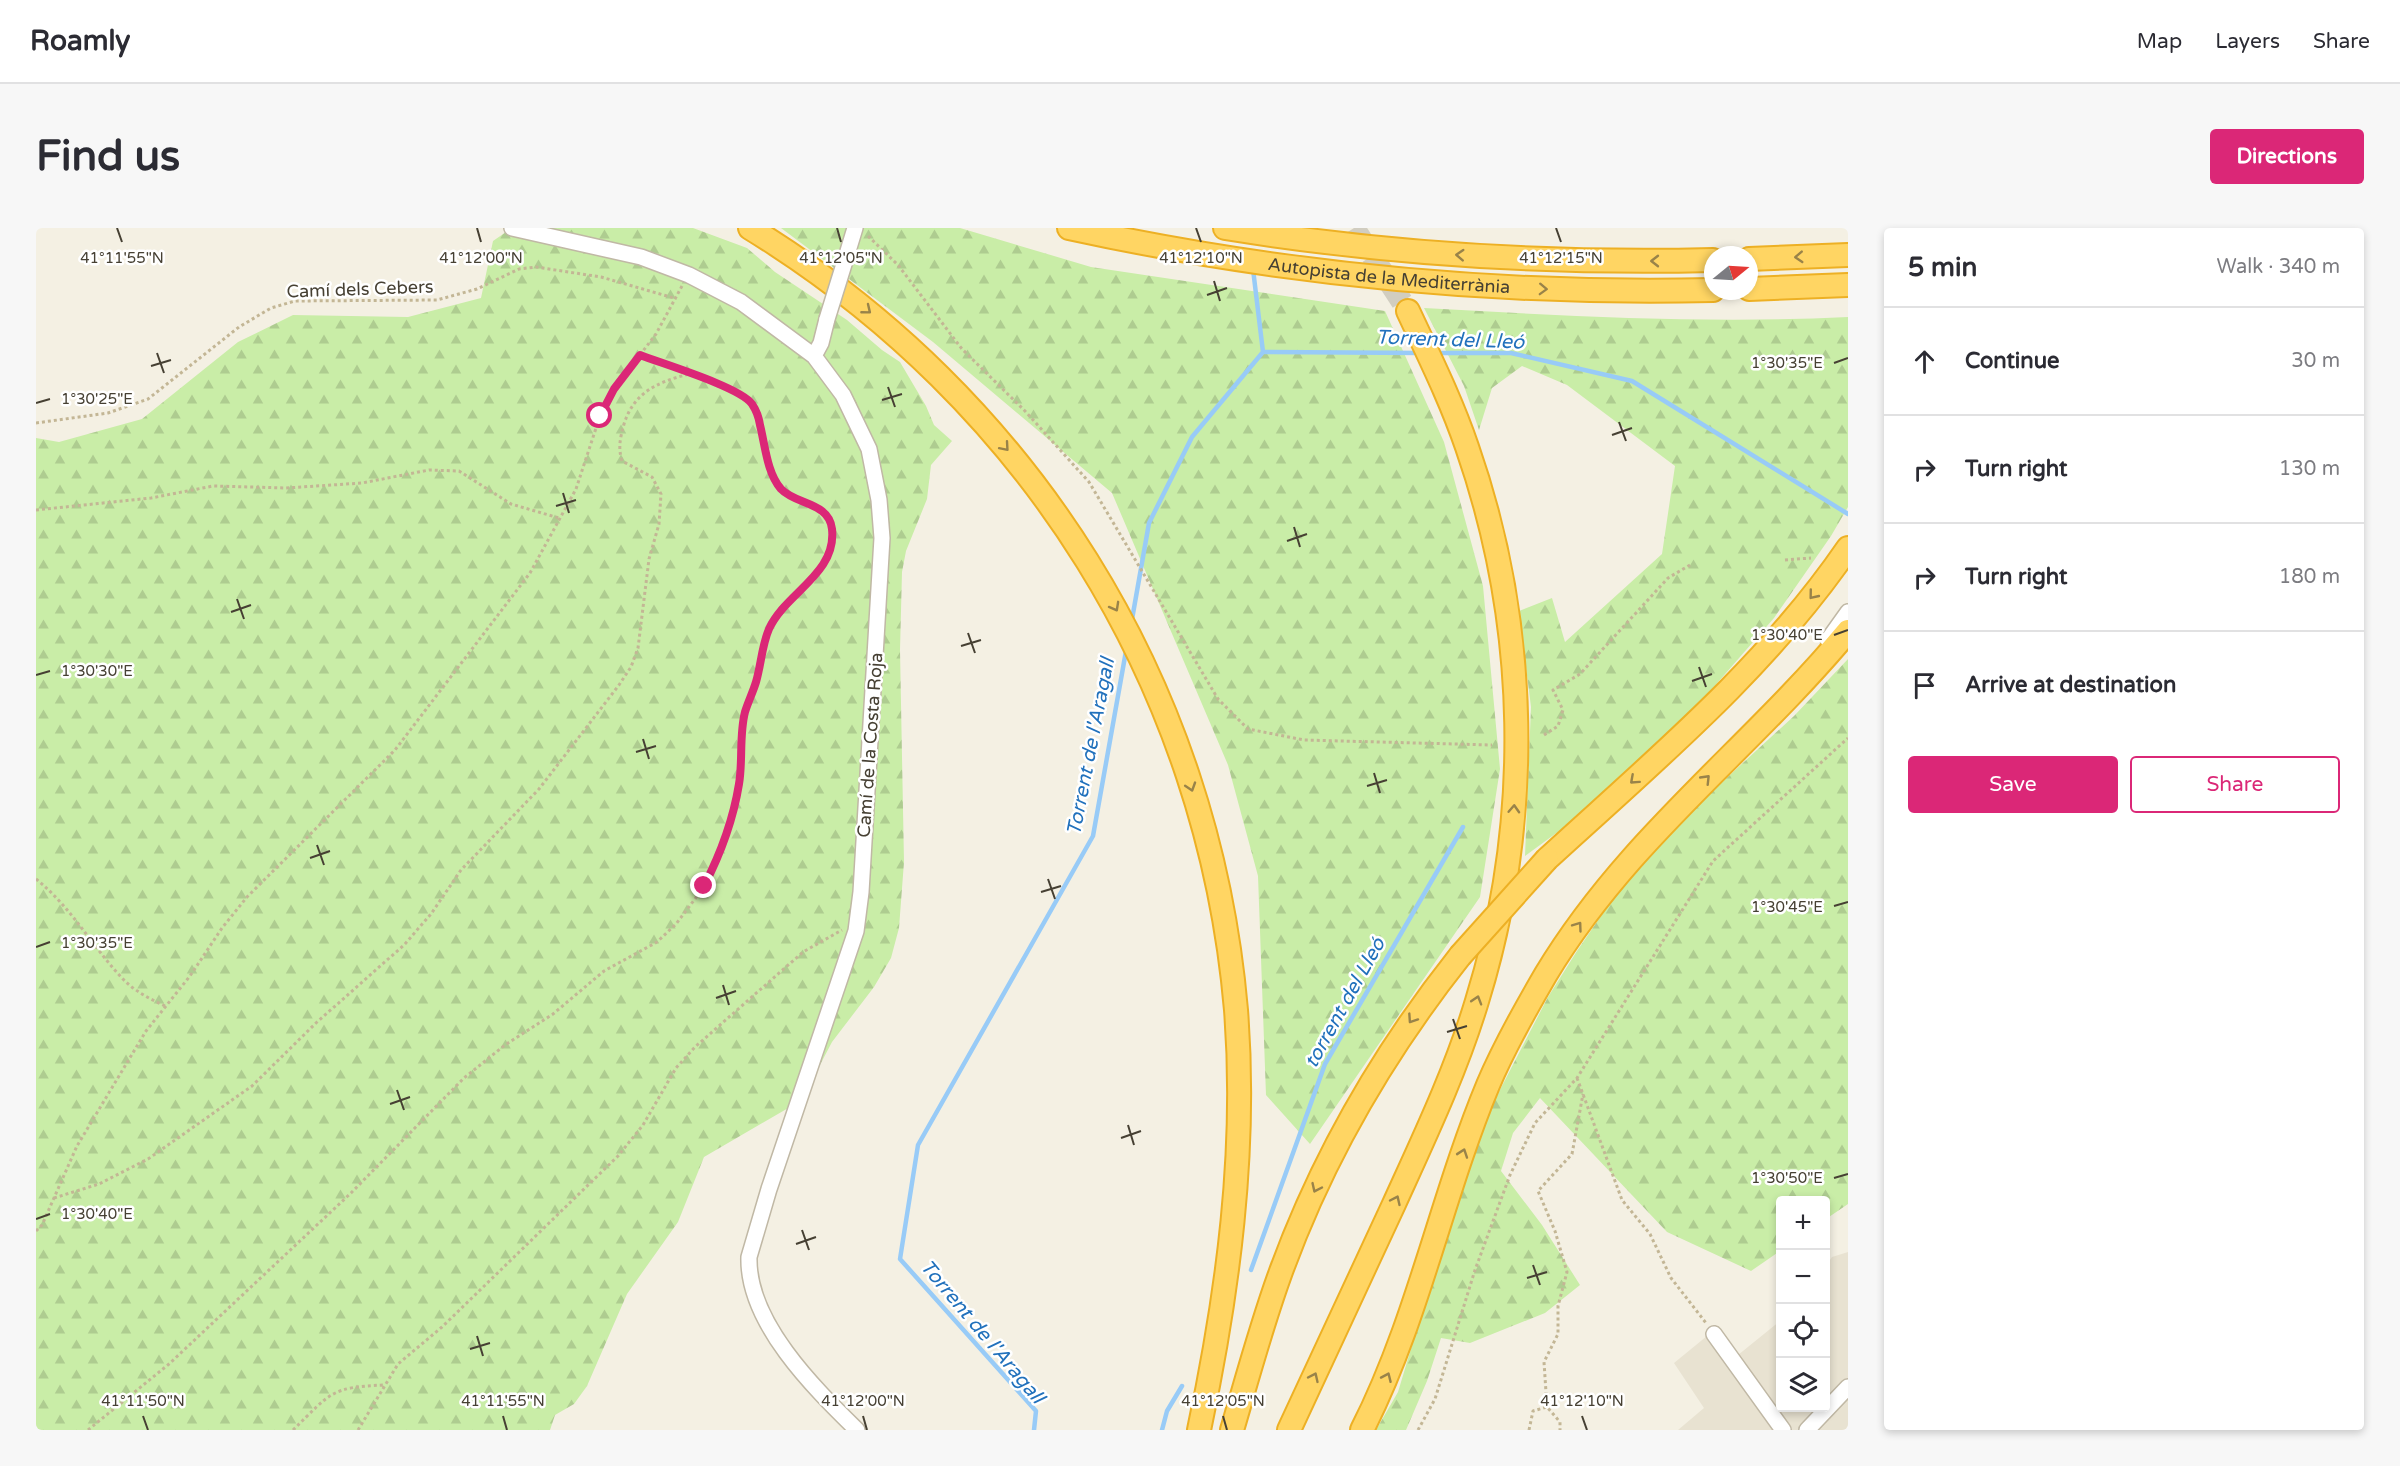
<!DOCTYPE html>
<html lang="en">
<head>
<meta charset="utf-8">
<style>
  :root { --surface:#fff; --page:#f7f7f7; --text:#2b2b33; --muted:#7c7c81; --line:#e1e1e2; --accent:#db2777 }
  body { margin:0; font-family:"Varela Round",sans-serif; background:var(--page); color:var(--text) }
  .controls { position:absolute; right:18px; bottom:18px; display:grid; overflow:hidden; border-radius:6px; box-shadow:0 3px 9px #0003 }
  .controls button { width:54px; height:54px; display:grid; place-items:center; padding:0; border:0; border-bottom:2px solid var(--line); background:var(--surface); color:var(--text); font:30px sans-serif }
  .compass { position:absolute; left:1668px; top:18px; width:54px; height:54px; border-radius:50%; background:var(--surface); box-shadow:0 3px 9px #0003; rotate:72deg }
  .stop { position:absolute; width:18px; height:18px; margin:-14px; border:4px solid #db2777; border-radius:50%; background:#fff }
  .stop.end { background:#db2777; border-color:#fff; box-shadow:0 2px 6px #0008 }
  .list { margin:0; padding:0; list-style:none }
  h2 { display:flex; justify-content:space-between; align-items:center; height:78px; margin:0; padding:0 24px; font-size:26px }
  h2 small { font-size:20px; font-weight:400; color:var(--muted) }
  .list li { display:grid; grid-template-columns:39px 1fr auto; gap:18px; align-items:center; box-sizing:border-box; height:108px; padding:0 24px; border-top:2px solid var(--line) }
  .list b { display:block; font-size:22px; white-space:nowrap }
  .list em { font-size:20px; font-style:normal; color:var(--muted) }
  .actions { display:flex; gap:12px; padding:18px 24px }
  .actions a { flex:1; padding:14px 0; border:2px solid var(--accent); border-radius:6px; text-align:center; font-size:21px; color:var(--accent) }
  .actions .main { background:var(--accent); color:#fff }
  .icon { flex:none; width:33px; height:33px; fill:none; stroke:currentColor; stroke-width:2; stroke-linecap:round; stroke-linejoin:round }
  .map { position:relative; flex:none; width:1812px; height:1202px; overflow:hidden; border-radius:6px }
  header { display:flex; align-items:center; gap:36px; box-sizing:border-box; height:84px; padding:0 30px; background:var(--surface); border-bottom:2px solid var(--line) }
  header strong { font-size:28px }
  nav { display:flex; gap:33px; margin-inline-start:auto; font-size:21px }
  .intro { display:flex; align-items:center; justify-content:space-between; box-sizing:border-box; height:144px; padding:0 36px }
  h1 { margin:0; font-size:42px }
  .button { padding:15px 27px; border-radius:6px; background:var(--accent); color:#fff; font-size:21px; font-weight:700 }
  main { display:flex; gap:36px; padding:0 36px }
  aside { flex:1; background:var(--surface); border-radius:6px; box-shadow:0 3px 9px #0003 }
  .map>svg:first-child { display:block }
</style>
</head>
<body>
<header>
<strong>Roamly</strong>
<nav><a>Map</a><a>Layers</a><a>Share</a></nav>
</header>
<div class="intro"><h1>Find us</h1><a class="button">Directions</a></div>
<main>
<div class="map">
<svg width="1812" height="1202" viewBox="0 0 1812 1202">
  <defs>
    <pattern id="forest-firs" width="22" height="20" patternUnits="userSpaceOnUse" patternTransform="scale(1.5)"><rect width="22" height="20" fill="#c9eda7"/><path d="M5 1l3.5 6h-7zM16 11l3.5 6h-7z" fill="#aecc90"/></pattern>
  </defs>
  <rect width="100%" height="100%" fill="#f4f0e3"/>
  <path fill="#e8e2d1" d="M1812 1024V1202H1642L1668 1180 1638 1135 1671 1108 1702 1127 1744 1093V1180H1790V1038L1796 1029Z"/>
  <path fill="url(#forest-firs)" d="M476 0H657L711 20 739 44 811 92 846 122 864 134 890 178 898 197 916 213 895 237 891 271 870 323 866 344 864 422 868 634 863 700 855 730 838 759 796 814 775 854 754 879 668 929 642 994 591 1066 551 1158 538 1176 519 1187 514 1202H0V210L23 214 106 191 202 114 257 87 372 89 445 70 457 13Z
    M745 0H924L1055 39 1349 83 1408 214 1447 358 1464 541 1444 669 1274 916 1230 867 1222 648 1192 537 1076 265 897 114Z
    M1388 80C1529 88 1671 96 1812 89V279L1795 308 1738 390 1662 477 1534 595 1489 628 1495 479 1483 383 1516 370 1529 414 1626 326 1639 238 1531 157 1486 138 1456 160 1443 202 1428 158Z
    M1812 431V976L1790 991V972H1744V1023L1715 1043 1631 1004 1504 870 1477 905 1465 943 1506 997 1544 1057 1509 1085 1434 1115 1405 1110 1391 1153 1370 1202H1340L1362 1164 1416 985 1454 881 1512 769 1541 723 1582 663 1634 602 1758 488Z"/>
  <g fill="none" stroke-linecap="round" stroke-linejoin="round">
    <path stroke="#98cbf7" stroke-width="4.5" d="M1227 124 1385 125
      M1399 125H1475L1596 153 1812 286
      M1095 397 1113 295 1156 209 1227 124 1217 41
      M1215 1042 1289 836 1427 599
      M998 1202 1000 1183 864 1031 882 917 1057 608 1090 423
      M1126 1202 1131 1183 1146 1158"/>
    <path stroke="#d1cdc0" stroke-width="22" stroke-dasharray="22 11" stroke-linecap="butt" d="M1318 0 1372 83"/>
    <g stroke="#c0b8a5" stroke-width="18">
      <path id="minor" d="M476 0 605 29 653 47 705 74 778 128 807 167 833 221 843 272 846 310 825 664 820 703 733 961 713 1029C711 1094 778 1160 821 1202
        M809 33 819 0
        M778 128 785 115 791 91
        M1792 412 1812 384
        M1678 1106 1747 1202
        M1771 1202 1812 1159"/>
    </g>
    <g stroke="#edb024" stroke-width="26">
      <g id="highway">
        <path d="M714 0C993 171 1172 456 1200 782 1211 923 1192 1065 1163 1202"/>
        <path id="s1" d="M1033 0C1244 46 1460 67 1677 62"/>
        <path d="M1189 0C1351 26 1514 36 1677 32"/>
        <path d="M1713 31 1812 27"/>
        <path d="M1713 61 1812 57"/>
        <path d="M1511 631C1618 533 1729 441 1812 320"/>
        <path d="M1196 1202C1211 1151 1225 1099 1243 1049 1285 932 1347 825 1424 728"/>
        <path d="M1253 1202C1288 1127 1323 1051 1358 976 1388 910 1420 843 1441 773 1497 592 1493 397 1431 219 1415 172 1393 128 1372 83"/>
        <path d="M1326 1202C1382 1092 1405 970 1452 857 1468 819 1489 782 1510 746 1592 610 1713 522 1812 403"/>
      </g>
    </g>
    <path stroke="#c3b695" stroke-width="3" stroke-dasharray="3 3" stroke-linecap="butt" d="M832 8 862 37 926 121 989 183 1053 254 1182 471 1212 501 1268 512 1456 517
      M0 195 72 185 112 171 203 99 235 80 259 73 401 72 441 61 483 41 500 39 565 49 638 70
      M0 282 115 270 177 258 250 260 326 255 393 242 423 243 475 276 523 290
      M1749 332 1775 330
      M1508 507 1522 498 1527 482 1517 462 1544 446 1632 350 1654 337
      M0 651C36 680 55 717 86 750 98 763 114 771 129 778
      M1541 850 1586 972 1614 1006 1635 1050 1670 1095
      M18 970 63 956 112 931 216 858 280 795 368 717 395 686 425 642 503 561 583 457 595 439 602 420 613 331 623 296 625 266 616 249 586 233C582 219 584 211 588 196 598 164 622 154 653 146
      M0 1003 6 997 41 918 110 803 154 748 186 700 211 669 359 522 494 345 540 261 564 188 578 161 620 106 646 58
      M1511 1179 1508 1134 1522 1106V1078L1531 1044 1519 1003 1502 963 1536 926 1547 866
      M52 1202 133 1136 315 965 428 850 469 817 517 786 568 743 621 714 640 696 668 659 687 621 695 596 703 555 709 485 719 456 732 402 743 381 784 342 795 316 796 298 783 280 754 269 743 259 735 243 723 191 715 174 698 163 604 127
      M257 1202C295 1165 294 1159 349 1157
      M322 1202 362 1136 406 1099 582 928 607 897 640 840 659 819 767 724 806 702
      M1382 1202 1399 1171 1439 1042 1474 947 1499 895 1541 850 1677 633 1812 510
      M1493 1202 1497 1183 1511 1179 1524 1194V1202"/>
    <use href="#minor" stroke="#fff" stroke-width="15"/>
    <use href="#highway" stroke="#ffd563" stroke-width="22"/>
    <g stroke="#c0b8a5" stroke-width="18" stroke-linecap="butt">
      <path id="minor-bridge" d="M791 91 809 33"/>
    </g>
    <g stroke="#edb024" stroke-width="26" stroke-linecap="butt">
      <path id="highway-bridge" d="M1424 728 1511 631"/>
    </g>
    <use href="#minor-bridge" stroke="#fff" stroke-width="15"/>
    <use href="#highway-bridge" stroke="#ffd563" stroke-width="22"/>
  </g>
  <defs><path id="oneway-chevron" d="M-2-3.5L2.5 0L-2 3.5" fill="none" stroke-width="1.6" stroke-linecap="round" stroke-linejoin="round" transform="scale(1.5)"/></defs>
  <g stroke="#998349">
    <use href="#oneway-chevron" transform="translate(1424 27) rotate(-177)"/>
    <use href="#oneway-chevron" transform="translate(1763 29) rotate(177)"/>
    <use href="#oneway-chevron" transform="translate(1619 33) rotate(180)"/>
    <use href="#oneway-chevron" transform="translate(1507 61) rotate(2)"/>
    <use href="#oneway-chevron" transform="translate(831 82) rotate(39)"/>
    <use href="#oneway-chevron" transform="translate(969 219) rotate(49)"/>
    <use href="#oneway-chevron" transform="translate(1777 367) rotate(129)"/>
    <use href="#oneway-chevron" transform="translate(1079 379) rotate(61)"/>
    <use href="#oneway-chevron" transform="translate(1670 551) rotate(-46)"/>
    <use href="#oneway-chevron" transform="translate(1598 552) rotate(138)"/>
    <use href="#oneway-chevron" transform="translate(1155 559) rotate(72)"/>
    <use href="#oneway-chevron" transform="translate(1478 581) rotate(-87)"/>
    <use href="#oneway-chevron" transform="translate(1542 698) rotate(-54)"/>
    <use href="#oneway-chevron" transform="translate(1441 772) rotate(-73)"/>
    <use href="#oneway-chevron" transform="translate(1376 791) rotate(124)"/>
    <use href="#oneway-chevron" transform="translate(1427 925) rotate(-71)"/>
    <use href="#oneway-chevron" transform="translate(1280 960) rotate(115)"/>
    <use href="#oneway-chevron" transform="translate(1360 972) rotate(-65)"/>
    <use href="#oneway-chevron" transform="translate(1278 1149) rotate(-65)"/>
    <use href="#oneway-chevron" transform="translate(1351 1149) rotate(-66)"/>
  </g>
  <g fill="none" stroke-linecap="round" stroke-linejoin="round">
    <path stroke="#db2777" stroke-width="8" d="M564 188 578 161 604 127C627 136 704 159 716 176 720 182 723 190 724 197 729 217 731 245 745 261 760 277 793 274 796 301 801 346 749 365 733 401 726 417 725 437 720 454 717 464 712 474 709 484 703 507 707 533 703 556 697 593 685 625 668 658"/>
  </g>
  <path fill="none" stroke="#464033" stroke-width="2" d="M81 0 86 14M441 0 445 14M801 0 805 14M1160 0 1165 14M1520 0 1525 14M1178 53 1184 73M1171 67 1191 60M121 125 128 145M1798 135 1812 130M115 138 135 132M852 159 859 179M846 172 866 166M0 175 14 171M1583 194 1590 213M1576 207 1596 200M527 265 533 285M520 278 540 272M1258 299 1264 319M1251 313 1271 306M201 371 208 391M195 384 215 377M932 405 939 425M1798 407 1812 402M925 418 945 412M1663 439 1670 459M0 447 14 443M1656 453 1676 446M607 511 613 531M600 524 620 518M1338 545 1344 565M1331 558 1351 552M281 617 288 637M274 630 294 623M1012 651 1019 671M1005 664 1025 658M1798 678 1812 674M0 719 14 714M687 757 693 777M680 770 700 763M1417 791 1424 811M1411 804 1431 798M361 862 368 882M354 876 374 869M1092 897 1098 917M1085 910 1105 903M1798 950 1812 946M0 991 14 986M766 1002 773 1022M760 1016 780 1009M1497 1037 1504 1057M1491 1050 1511 1044M441 1108 447 1128M434 1121 454 1115M107 1188 112 1202M467 1188 471 1202M827 1188 831 1202M1187 1188 1191 1202M1546 1188 1551 1202"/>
  <g text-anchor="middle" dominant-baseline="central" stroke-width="5" stroke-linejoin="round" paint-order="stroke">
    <g font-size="18" fill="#464033" stroke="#fff">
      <text stroke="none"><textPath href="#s1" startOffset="324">Autopista de la Mediterrània</textPath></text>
      <text transform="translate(324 61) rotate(-2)">Camí dels Cebers</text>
      <text transform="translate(834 517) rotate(-86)">Camí de la Costa Roja</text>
    </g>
    <g font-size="20" font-style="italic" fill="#2171bc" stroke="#fff">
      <text transform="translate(1414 112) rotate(2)">Torrent del Lleó</text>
      <text transform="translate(1055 519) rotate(-79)">Torrent de l'Aragall</text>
      <text transform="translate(1309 775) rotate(-61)">torrent del Lleó</text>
      <text transform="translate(946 1104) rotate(50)">Torrent de l'Aragall</text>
    </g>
  </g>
  <g font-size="15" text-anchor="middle" fill="#464033" stroke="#fff" stroke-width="5" stroke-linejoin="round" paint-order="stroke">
    <text x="86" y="35">41°11'55"N</text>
    <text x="445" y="35">41°12'00"N</text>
    <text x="805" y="35">41°12'05"N</text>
    <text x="1165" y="35">41°12'10"N</text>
    <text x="1525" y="35">41°12'15"N</text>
    <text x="1751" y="140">1°30'35"E</text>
    <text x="61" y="176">1°30'25"E</text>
    <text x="1751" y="412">1°30'40"E</text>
    <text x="61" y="448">1°30'30"E</text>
    <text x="1751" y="684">1°30'45"E</text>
    <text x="61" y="720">1°30'35"E</text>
    <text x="1751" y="955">1°30'50"E</text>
    <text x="61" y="991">1°30'40"E</text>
    <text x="107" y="1178">41°11'50"N</text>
    <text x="467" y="1178">41°11'55"N</text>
    <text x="827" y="1178">41°12'00"N</text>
    <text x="1187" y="1178">41°12'05"N</text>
    <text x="1546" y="1178">41°12'10"N</text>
  </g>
</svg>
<div class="controls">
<button>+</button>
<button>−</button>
<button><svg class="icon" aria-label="locate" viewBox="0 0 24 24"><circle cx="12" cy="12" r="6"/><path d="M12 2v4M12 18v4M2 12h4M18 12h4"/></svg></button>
<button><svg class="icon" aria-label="layers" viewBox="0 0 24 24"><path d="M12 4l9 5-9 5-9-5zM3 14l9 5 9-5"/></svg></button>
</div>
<svg class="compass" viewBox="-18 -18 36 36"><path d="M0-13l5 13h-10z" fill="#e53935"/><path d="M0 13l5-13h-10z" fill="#7c7c81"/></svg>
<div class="stop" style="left:564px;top:188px"></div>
<div class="stop end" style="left:668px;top:658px"></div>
</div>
<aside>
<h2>5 min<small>Walk · 340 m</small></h2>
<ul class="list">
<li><svg class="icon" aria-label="ahead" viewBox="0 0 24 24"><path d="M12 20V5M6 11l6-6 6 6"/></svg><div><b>Continue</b></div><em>30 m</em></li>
<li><svg class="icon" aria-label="right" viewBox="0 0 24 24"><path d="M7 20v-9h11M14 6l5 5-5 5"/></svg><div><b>Turn right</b></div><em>130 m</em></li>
<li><svg class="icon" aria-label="right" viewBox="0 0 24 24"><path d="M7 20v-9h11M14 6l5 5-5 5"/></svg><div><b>Turn right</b></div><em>180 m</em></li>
<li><svg class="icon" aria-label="arrive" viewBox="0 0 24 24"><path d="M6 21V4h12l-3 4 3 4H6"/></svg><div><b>Arrive at destination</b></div></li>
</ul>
<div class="actions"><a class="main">Save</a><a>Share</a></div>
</aside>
</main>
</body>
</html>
